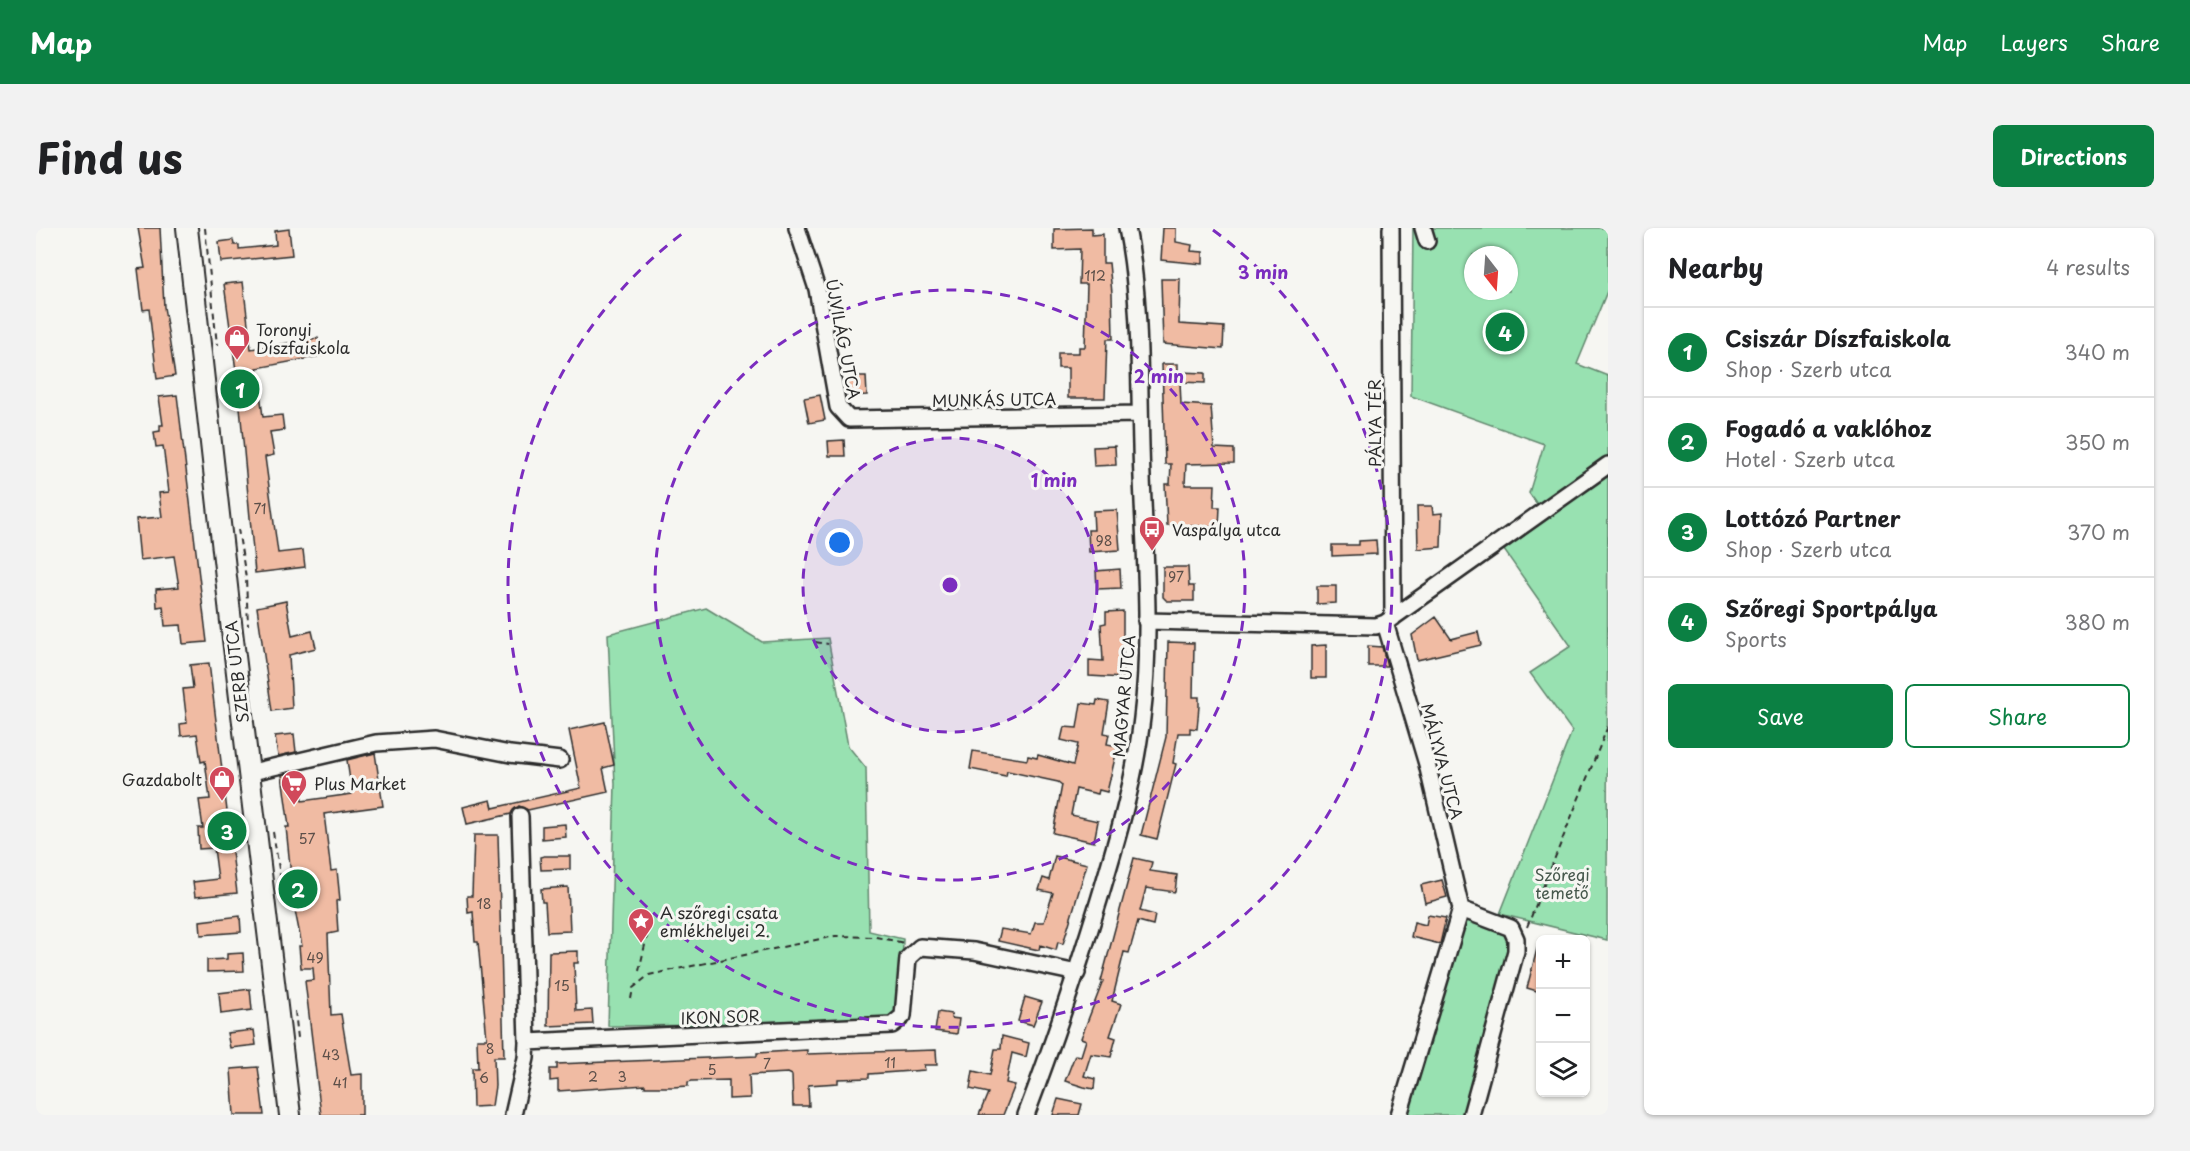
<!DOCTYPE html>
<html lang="en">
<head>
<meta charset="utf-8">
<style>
  :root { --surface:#fff; --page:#f2f2f2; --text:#202124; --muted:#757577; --line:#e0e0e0; --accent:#0b8043 }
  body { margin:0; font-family:"Playpen Sans",sans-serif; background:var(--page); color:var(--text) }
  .controls { position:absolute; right:18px; bottom:18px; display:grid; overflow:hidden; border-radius:9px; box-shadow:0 2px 4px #0004 }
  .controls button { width:54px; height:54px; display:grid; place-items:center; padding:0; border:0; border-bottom:2px solid var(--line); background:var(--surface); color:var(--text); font:30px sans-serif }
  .compass { position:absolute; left:1428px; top:18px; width:54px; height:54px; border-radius:50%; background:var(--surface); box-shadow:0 2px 4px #0004; rotate:163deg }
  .you { position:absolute; left:804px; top:315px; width:21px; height:21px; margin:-15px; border:4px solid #fff; border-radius:50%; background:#1a73e8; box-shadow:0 0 0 9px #1a73e833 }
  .badge { display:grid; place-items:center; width:39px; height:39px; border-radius:50%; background:var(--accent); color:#fff; font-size:20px; font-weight:700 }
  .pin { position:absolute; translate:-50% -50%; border:3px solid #fff; box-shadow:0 2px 6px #0006 }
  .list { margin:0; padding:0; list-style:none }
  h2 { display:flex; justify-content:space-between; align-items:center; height:78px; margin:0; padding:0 24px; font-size:26px }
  h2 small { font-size:20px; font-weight:400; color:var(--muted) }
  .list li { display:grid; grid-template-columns:39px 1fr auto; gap:18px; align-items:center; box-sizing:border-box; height:90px; padding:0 24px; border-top:2px solid var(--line) }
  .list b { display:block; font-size:22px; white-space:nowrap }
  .list p { margin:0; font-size:20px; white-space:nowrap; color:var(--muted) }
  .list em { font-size:20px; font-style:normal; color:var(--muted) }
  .actions { display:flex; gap:12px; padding:18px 24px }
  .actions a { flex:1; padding:14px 0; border:2px solid var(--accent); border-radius:9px; text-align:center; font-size:21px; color:var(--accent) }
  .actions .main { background:var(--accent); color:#fff }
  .icon { flex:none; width:33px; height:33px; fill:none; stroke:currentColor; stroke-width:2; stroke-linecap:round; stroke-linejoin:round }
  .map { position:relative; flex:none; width:1572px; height:887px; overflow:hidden; border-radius:9px }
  header { display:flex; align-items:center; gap:36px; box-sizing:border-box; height:84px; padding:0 30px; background:var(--accent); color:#fff }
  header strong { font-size:28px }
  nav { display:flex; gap:33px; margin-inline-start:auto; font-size:21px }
  .intro { display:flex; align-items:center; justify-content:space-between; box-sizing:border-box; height:144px; padding:0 36px }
  h1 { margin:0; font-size:42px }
  .button { padding:15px 27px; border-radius:9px; background:var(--accent); color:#fff; font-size:21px; font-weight:700 }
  main { display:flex; gap:36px; padding:0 36px }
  aside { flex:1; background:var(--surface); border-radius:9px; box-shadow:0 2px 4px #0004 }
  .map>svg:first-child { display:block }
</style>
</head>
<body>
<header>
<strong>Map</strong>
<nav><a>Map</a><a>Layers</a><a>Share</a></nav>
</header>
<div class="intro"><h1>Find us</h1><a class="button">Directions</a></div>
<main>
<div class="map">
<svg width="1572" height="887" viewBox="0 0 1572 887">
  <rect width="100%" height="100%" fill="#f6f6f2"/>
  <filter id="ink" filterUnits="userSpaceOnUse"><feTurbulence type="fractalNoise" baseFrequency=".0167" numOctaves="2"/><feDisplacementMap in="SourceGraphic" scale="12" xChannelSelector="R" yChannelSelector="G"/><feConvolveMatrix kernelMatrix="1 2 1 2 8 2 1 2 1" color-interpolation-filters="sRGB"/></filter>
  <g filter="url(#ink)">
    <path fill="#98e1b1" stroke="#62866e" stroke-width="1.5" fill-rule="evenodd" d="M1377 0H1572V61L1541 136 1572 148 1571 712 1464 686 1536 503 1494 445 1535 418 1468 322 1512 291 1493 265 1508 216 1375 168ZM1437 27H1473V63H1437Z
      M670 380 726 414 792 410 812 518 830 540 833 703 867 711 865 782 855 792 841 796 572 798 579 556 572 406Z
      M1430 691 1464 697 1477 715 1432 887H1368L1424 696Z"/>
    <path fill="#f0bba3" stroke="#2b2b2b" stroke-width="1.5" d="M102 0H124L128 79 139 148 121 151 113 81 107 82 102 41 109 40Z
      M1056 0V7L1067 6V35H1073L1076 65 1077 111H1071L1069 170H1032V140H1022V125H1043V119H1049L1051 56H1043L1044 21 1018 22V1Z
      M1127 0H1140V14L1156 17 1155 23 1167 24V36L1125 32Z
      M253 1 256 27 185 34 183 14 197 12 198 17H203V21L240 17 239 3Z
      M1125 51H1144L1143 96 1188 99 1187 121 1127 116Z
      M207 54 215 121 282 110 285 128 221 140 227 189 246 187 248 202 234 204 238 227 229 229 242 325 267 322 269 339 219 345 202 157 188 56Z
      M1126 136H1142V144L1169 145V155L1144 154 1145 176 1175 178 1178 220 1198 221V235L1150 236 1149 257H1179L1178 279H1184L1183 299 1131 297 1129 256H1134L1135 236H1129Z
      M812 148H830L831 167 812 168Z
      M141 167 171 414 147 416 145 397 129 398 127 378 121 379 120 361 143 359 138 328 104 332 100 291 126 289 123 265 133 264 127 218 120 219 118 204 124 203V197H127L123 169Z
      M784 167 789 192 773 195 768 170Z
      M808 212 809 228H793L792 213Z
      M1079 218 1080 237 1058 238 1057 219Z
      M1381 278H1396L1397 286 1406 285 1405 319 1382 321Z
      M1081 282 1084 322 1053 324 1052 302H1058L1057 283Z
      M1340 312 1341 326 1296 328V317H1323V313Z
      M1127 339H1152L1153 358H1158V373H1131L1127 369Z
      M1084 341 1085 360 1061 361 1060 343Z
      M1281 358H1300V375L1281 376Z
      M250 373 256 408 276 403 280 420 253 427 256 480 236 483 221 379Z
      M1087 383V450L1053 448V432L1067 433 1065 396 1070 395V384Z
      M1400 389 1415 411 1442 404 1445 417 1381 432 1376 407Z
      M1132 414 1158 415 1157 469H1163V478L1161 501 1154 500V505H1142L1137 535 1140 536 1121 611 1105 607 1130 509Z
      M1290 417V450H1275V418Z
      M1332 418 1346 419 1351 438H1332Z
      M173 435 201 665 159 669 157 654 182 651 178 620 163 621 162 600H167L163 572 174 571 169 533 165 534 161 506 145 508 144 496 151 495 147 461 157 460 154 437Z
      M1061 472 1073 474 1068 505 1073 506 1071 516 1082 518 1079 530 1071 564 1063 562 1062 566 1040 561 1035 587 1062 593 1058 614 1017 605 1026 557 1022 554 971 543 970 548 934 541 937 523 991 532 992 528 1001 530 1002 527 1037 537 1042 516 1025 512 1028 499 1041 500 1045 475 1060 477Z
      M569 494 578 537 567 540 572 564 492 582 483 578 475 586 431 596 427 579 455 572 457 580 545 560 533 502Z
      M258 506 260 524 242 528 239 508Z
      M339 525 347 578 288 586 295 643 301 642 304 672 300 673 302 704 292 706 295 787 305 786 315 847 326 846V887H285L269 753 278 752 277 740H265L263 718H266L258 677 250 599H253L246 547 262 543 266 573 316 566 311 532Z
      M529 596 530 609 506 611V598Z
      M438 607H462L468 829H458L459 858 456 878 437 879 436 840H442L441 811H451L442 714H439L437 684 432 685 431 668H436Z
      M508 628H534V641L505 642 504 629Z
      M1019 628 1051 636 1027 716 1022 714 1020 722 1004 717 1003 722 962 713 965 701 995 706 999 694H1008L1017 665 1003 662 1007 650 1013 652Z
      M1098 630 1116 634 1114 643 1141 647 1139 664 1110 660 1104 683 1119 687 1117 697 1102 693 1093 725 1088 724 1076 773 1085 776 1074 808 1080 810 1075 829 1055 826 1048 848 1059 851 1058 861 1048 859 1029 853 1039 827 1045 828 1050 812 1045 810 1067 753H1065Z
      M1406 652 1411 669 1389 675 1385 657Z
      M532 659 534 703 511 704 509 674H506L505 661Z
      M1392 687 1410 690 1404 716 1375 709 1378 694 1390 697Z
      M204 688 205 704 165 707 164 693Z
      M1501 721 1504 722V764L1491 760Z
      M542 723V735H538L540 783 556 782 557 796 512 798 513 724Z
      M207 725 208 743 171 744V732L191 731V726Z
      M214 761 216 782 185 786 183 765Z
      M989 769 1006 774 997 797 982 793Z
      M902 784 916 786 915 790 923 791 921 806 899 803Z
      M218 802 220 817 194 820 191 805Z
      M966 808 993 815 990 829 976 825 970 855 979 857 967 887H943L952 865 934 861 937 843 954 847 959 821H965Z
      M771 822V826L900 822 901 837H888L889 842 833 846V850L802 851V855L772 857 773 878H757L756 847 752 845 713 847 714 870 693 871V852L656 853 652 854V858L637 859H609V857L522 863V852L514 853V841H521V836L721 828V825Z
      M222 839 228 887H198L195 841Z
      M1022 871 1046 876 1043 887H1017Z"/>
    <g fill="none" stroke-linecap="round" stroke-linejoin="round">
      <g stroke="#2b2b2b" stroke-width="20">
        <path id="minor" d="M761 0 781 61 802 179 813 191 1104 186
          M1355 0 1357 390
          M1387 0 1391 13
          M1110 393 1340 398 1349 395 1572 237
          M1349 395 1391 536 1425 681 1475 700 1480 711V723L1435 887
          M212 545 340 515 398 511 474 526 524 532
          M484 588 491 814 856 797 867 788 872 730 884 719 938 723 1041 745
          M477 887 490 830 491 814
          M990 887C1017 816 1041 744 1063 672 1081 612 1099 552 1106 490 1117 401 1107 308 1105 218 1103 145 1105 71 1091 0
          M1363 887 1425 681"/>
      </g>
      <g stroke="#2b2b2b" stroke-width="24">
        <path id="major" d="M151 0 196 403 254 887"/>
      </g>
      <path stroke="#2b2b2b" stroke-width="2" stroke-dasharray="6 4.5" stroke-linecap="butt" d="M169 0 181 117
        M202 301 210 350 212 397
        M779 414 792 416
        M237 604 245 653V667
        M1491 699 1572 498
        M603 743 611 708
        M595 771 597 760 613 747 799 708 840 709 869 715
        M259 783 262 810"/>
      <use href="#minor" stroke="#f6f6f2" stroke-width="15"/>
      <use href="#major" stroke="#f6f6f2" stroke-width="20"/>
    </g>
  </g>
  <circle cx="914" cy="357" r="147" fill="#7b2cbf" fill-opacity=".12"/>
  <g fill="none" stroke="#7b2cbf" stroke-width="3" stroke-dasharray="10 8">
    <circle cx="914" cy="357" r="147"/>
    <circle cx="914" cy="357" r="295"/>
    <path d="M1177 2A442 442 0 1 1 651 2"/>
  </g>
  <defs>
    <g id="shop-pin" transform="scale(1.35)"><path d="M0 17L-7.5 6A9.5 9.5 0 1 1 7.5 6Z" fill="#d1495b" stroke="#f6f6f2"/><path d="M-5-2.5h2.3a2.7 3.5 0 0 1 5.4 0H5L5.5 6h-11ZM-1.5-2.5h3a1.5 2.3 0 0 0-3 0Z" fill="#fff"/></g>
    <g id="bus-pin" transform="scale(1.35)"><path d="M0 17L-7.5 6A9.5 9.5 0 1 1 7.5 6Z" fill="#d1495b" stroke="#f6f6f2"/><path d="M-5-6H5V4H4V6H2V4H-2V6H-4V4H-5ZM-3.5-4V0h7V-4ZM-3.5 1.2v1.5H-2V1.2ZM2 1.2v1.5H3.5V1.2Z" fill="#fff"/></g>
    <g id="supermarket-pin" transform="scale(1.35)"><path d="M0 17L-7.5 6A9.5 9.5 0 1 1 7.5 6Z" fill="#d1495b" stroke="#f6f6f2"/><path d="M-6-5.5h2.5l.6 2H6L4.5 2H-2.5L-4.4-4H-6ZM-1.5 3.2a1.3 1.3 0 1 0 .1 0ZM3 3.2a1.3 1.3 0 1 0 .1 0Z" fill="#fff"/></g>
    <g id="sight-pin" transform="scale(1.35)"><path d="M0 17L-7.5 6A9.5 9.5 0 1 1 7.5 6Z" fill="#d1495b" stroke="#f6f6f2"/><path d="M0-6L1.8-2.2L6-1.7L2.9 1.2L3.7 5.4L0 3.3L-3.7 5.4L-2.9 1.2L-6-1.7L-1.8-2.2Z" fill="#fff"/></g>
  </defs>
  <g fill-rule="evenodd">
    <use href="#shop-pin" x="201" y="110"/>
    <use href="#bus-pin" x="1116" y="301"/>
    <use href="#shop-pin" x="186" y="551"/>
    <use href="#supermarket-pin" x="258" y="555"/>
    <use href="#sight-pin" x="605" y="693"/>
  </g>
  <g text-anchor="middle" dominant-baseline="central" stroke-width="6" stroke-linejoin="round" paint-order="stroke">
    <g font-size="14" fill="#5c4f49">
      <text x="1059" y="47">112</text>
      <text x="224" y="280">71</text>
      <text x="1068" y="312">98</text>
      <text x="1140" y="348">97</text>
      <text x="271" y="610">57</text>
      <text x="448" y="675">18</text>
      <text x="279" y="729">49</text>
      <text x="526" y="757">15</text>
      <text x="454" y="820">8</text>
      <text x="295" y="826">43</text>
      <text x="854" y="834">11</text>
      <text x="731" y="835">7</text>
      <text x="676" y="841">5</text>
      <text x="557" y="848">2</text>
      <text x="586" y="848">3</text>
      <text x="448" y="849">6</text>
      <text x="304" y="854">41</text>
    </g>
    <g font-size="16" fill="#2b2b2b" stroke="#f6f6f2" text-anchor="start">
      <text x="220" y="101">Toronyi<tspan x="220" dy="18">Díszfaiskola</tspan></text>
      <text x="1136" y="301">Vaspálya utca</text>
      <text x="166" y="551" text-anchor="end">Gazdabolt</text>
      <text x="278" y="555">Plus Market</text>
      <text x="624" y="684">A szőregi csata<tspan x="624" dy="18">emlékhelyei 2.</tspan></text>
    </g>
    <g font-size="16" fill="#2b2b2b" stroke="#f6f6f2">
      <text transform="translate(808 111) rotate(79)">ÚJVILÁG UTCA</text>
      <text transform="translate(958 171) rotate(-1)">MUNKÁS UTCA</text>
      <text transform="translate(1338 195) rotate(-90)">PÁLYA TÉR</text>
      <text transform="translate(200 444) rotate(-97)">SZERB UTCA</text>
      <text transform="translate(1087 468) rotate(-85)">MAGYAR UTCA</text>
      <text transform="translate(1407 533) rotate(75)">MÁLYVA UTCA</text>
      <text transform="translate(684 788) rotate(-2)">IKON SOR</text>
    </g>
    <g font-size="16" fill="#46584c" stroke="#f6f6f2">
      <text x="1526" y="646">Szőregi<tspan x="1526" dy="18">temető</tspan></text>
    </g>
  </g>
  <circle cx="914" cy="357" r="9" fill="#7b2cbf" stroke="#f6f6f2" stroke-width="3"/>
  <g font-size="18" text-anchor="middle" font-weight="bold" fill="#7b2cbf" stroke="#f6f6f2" stroke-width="6" stroke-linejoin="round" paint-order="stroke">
    <text x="1227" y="51">3 min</text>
    <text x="1123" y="155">2 min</text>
    <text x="1018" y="259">1 min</text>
  </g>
</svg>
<div class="controls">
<button>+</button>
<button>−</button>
<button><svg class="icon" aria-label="layers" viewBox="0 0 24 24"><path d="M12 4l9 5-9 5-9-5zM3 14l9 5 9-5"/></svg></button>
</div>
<svg class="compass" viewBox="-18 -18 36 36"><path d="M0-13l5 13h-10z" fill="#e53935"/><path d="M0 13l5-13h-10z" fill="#757577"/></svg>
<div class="you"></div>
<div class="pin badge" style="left:204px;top:161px">1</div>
<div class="pin badge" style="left:262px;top:661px">2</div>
<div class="pin badge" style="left:191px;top:603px">3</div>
<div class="pin badge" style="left:1469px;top:104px">4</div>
</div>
<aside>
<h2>Nearby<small>4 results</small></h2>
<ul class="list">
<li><span class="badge">1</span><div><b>Csiszár Díszfaiskola</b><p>Shop · Szerb utca</p></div><em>340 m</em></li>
<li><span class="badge">2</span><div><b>Fogadó a vaklóhoz</b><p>Hotel · Szerb utca</p></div><em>350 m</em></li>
<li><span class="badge">3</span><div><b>Lottózó Partner</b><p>Shop · Szerb utca</p></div><em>370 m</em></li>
<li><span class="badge">4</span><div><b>Szőregi Sportpálya</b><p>Sports</p></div><em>380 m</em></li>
</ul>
<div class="actions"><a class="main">Save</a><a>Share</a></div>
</aside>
</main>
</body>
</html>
